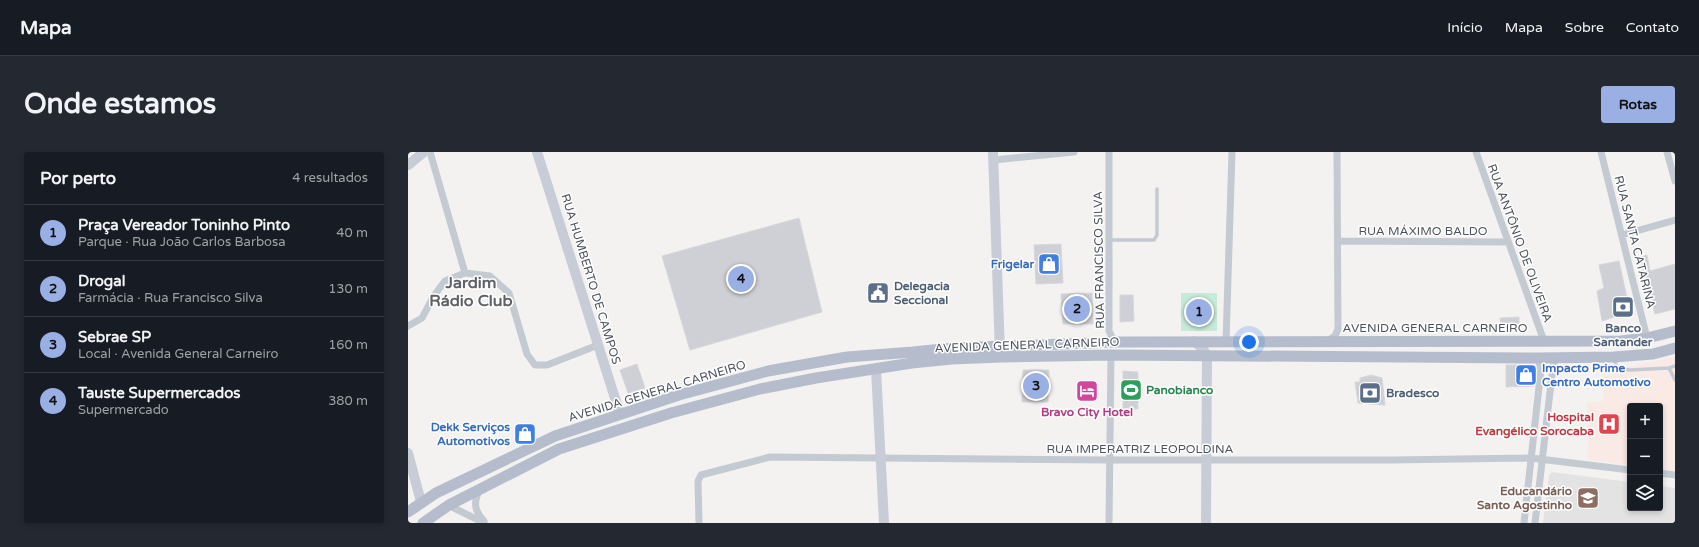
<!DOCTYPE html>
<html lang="pt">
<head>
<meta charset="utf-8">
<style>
  :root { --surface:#171b24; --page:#242831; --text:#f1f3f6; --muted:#9ea1a6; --line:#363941; --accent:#9ab0e4 }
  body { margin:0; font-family:"Varela Round",sans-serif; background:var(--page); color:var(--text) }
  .controls { position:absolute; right:12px; bottom:12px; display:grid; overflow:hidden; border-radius:4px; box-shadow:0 2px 6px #0003 }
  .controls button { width:36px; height:36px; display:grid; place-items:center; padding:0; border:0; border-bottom:1px solid var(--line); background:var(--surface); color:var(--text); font:20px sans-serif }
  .you { position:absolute; left:841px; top:190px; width:14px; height:14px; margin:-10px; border:3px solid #fff; border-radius:50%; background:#1a73e8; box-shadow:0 0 0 6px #1a73e833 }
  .badge { display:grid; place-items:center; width:26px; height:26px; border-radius:50%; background:var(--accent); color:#111; font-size:13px; font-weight:700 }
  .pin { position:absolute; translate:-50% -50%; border:2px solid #fff; box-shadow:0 1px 4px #0006 }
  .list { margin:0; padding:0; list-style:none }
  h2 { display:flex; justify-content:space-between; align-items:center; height:52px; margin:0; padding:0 16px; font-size:17px }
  h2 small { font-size:13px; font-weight:400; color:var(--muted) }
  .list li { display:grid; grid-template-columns:26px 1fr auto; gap:12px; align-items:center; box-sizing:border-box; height:56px; padding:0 16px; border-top:1px solid var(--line) }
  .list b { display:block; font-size:15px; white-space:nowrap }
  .list p { margin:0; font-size:13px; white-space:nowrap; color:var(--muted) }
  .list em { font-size:13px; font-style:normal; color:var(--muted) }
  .icon { flex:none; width:22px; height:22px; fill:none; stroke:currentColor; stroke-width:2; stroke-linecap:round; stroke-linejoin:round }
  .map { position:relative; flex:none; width:1267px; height:371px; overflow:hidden; border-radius:4px }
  header { display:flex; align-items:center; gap:24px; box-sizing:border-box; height:56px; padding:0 20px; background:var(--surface); border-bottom:1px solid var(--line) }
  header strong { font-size:19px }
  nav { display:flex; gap:22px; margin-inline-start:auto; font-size:14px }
  .intro { display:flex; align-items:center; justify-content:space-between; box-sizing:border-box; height:96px; padding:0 24px }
  h1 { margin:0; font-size:28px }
  .button { padding:10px 18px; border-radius:4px; background:var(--accent); color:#111; font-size:14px; font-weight:700 }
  main { display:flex; gap:24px; padding:0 24px }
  aside { flex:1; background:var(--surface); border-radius:4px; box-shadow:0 2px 6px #0003 }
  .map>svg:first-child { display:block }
</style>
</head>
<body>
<header>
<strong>Mapa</strong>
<nav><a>Início</a><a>Mapa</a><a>Sobre</a><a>Contato</a></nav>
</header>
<div class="intro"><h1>Onde estamos</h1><a class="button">Rotas</a></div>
<main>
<aside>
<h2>Por perto<small>4 resultados</small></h2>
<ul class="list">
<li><span class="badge">1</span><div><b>Praça Vereador Toninho Pinto</b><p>Parque · Rua João Carlos Barbosa</p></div><em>40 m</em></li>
<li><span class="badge">2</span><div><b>Drogal</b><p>Farmácia · Rua Francisco Silva</p></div><em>130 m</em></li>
<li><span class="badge">3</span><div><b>Sebrae SP</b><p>Local · Avenida General Carneiro</p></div><em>160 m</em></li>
<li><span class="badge">4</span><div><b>Tauste Supermercados</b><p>Supermercado</p></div><em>380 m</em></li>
</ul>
</aside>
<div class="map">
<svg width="1267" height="371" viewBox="0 0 1267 371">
  <rect width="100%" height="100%" fill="#f3f2f1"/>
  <path fill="#e4e3e3" d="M1144 320 1222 330V356H1252V334L1267 336V371H1135L1141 323Z"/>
  <path fill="#f9eae6" d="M1267 205V319L1252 317V254H1222V313L1179 307 1180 291 1179 251 1196 249 1193 217H1208Z"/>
  <path fill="#c6ebd9" d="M773 141H809V179H773Z"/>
  <path fill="#cfd0d5" stroke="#d6d7dc" d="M391 66 414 160 282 198 254 104Z
    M653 92 655 131 628 132 626 93Z
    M1239 103 1242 119 1267 112V157L1247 162 1232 105Z
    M1211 109 1222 160 1194 169 1189 139 1196 136 1191 113Z
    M684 141 685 172H655L653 142Z
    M712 143H725L726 169 712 170Z
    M1111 165V176L1093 177 1092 166Z
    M229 212 237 236 220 241 212 218Z
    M1098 213H1125L1126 234 1098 235Z
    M615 218H641L640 250H614Z
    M715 219 730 220V257H715Z
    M963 223 974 226 977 253 950 251 947 230H952V226Z"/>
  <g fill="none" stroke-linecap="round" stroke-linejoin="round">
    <path stroke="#c4cad1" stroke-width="3.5" d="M701 88H746L749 83V37
      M1206 206 1208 213 1211 217 1222 218 1261 216 1267 214
      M1261 216 1267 228"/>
    <path stroke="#c4cad1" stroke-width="7" d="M22 0 57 121
      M701 0V179L704 185 709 190
      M1068 0 1136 189
      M1193 0 1239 186
      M1259 0 1267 29
      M586 8 666 0
      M1214 83 1267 68
      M930 89 1100 90
      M0 174 14 166 25 145 37 129 57 121 82 124 101 141 119 202 127 213H139L190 193
      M921 188 927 184 930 177 929 0
      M818 189 824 0
      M1252 321 1267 323
      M71 339C65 352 67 359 76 369
      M40 353 76 371
      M291 371 290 329 293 323 362 305 701 308H985L1123 306 1222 318
      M701 371 703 203
      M1116 371 1133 217 1130 206
      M1127 371 1145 214 1148 206"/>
    <path stroke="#c7ccd7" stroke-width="10" d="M129 0 212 262
      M585 0 592 202
      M0 13 16 0
      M786 189 795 197 799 203 798 371
      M468 217 476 371
      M0 301 13 350"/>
    <path stroke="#b5bdcc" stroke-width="11" d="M0 360 28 341 147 284 271 243 360 219 439 205 505 200 544 196 709 190 1213 189 1239 186 1267 179
      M15 371 41 353 151 297 263 261 352 237 408 226 504 211 544 207 593 205 703 203 1130 206 1206 205 1245 202 1267 196"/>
  </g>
  <defs>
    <g id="shop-square" transform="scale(1.15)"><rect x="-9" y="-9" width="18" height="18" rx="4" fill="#3f7fe0" stroke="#fff"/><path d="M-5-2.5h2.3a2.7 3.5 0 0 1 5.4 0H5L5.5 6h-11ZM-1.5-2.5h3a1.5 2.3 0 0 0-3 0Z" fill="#fff"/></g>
    <g id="civic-square" transform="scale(1.15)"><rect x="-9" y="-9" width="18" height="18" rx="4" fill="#5c6f8a" stroke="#fff"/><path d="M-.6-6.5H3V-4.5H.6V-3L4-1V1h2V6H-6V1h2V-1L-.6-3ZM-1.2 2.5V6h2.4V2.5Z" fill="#fff"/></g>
    <g id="bank-square" transform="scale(1.15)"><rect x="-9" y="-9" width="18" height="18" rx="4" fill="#5c6f8a" stroke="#fff"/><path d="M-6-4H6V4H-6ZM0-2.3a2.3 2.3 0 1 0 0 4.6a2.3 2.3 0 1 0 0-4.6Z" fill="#fff"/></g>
    <g id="stadium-square" transform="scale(1.15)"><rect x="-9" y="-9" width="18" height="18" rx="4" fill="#2e9e5b" stroke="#fff"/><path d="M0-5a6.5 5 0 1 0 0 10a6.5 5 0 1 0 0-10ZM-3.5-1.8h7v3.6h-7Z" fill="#fff"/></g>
    <g id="hotel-square" transform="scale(1.15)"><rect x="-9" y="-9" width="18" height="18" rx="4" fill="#d1479c" stroke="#fff"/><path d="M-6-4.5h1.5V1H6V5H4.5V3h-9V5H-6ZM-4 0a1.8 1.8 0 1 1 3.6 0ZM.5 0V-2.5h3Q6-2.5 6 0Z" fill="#fff"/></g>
    <g id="hospital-square" transform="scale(1.15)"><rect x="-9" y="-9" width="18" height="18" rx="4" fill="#e0444e" stroke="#fff"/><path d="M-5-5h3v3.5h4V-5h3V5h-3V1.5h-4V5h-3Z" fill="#fff"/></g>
    <g id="school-square" transform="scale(1.15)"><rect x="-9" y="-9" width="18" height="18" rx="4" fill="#8d6e63" stroke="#fff"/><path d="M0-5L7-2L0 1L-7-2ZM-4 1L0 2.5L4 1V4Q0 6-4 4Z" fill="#fff"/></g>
  </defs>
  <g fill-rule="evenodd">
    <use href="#shop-square" x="641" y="112"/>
    <use href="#civic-square" x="470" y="141"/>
    <use href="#bank-square" x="1215" y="155"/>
    <use href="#shop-square" x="1118" y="223"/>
    <use href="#stadium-square" x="723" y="238"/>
    <use href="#hotel-square" x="679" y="239"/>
    <use href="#bank-square" x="962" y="241"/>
    <use href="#hospital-square" x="1201" y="272"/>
    <use href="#shop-square" x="117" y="282"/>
    <use href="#school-square" x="1180" y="346"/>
  </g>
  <g text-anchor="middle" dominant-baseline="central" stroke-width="3" stroke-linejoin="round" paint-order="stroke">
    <g font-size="12" fill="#4b525c" stroke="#fff">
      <text x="1015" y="79">RUA MÁXIMO BALDO</text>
      <text transform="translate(1227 90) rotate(76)">RUA SANTA CATARINA</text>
      <text transform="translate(1112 91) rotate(70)">RUA ANTÔNIO DE OLIVEIRA</text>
      <text transform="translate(691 108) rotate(-91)">RUA FRANCISCO SILVA</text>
      <text transform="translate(183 127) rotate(73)">RUA HUMBERTO DE CAMPOS</text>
      <text x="1027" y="176">AVENIDA GENERAL CARNEIRO</text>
      <text transform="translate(619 193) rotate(-2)">AVENIDA GENERAL CARNEIRO</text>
      <text transform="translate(249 239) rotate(-17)">AVENIDA GENERAL CARNEIRO</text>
      <text x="732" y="297">RUA IMPERATRIZ LEOPOLDINA</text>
    </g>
    <g font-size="12" font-weight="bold" fill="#366cbe" stroke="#fff" text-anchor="end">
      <text x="626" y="112">Frigelar</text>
      <text x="1134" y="216" text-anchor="start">Impacto Prime<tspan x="1134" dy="14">Centro Automotivo</tspan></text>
      <text x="102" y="275">Dekk Serviços<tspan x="102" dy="14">Automotivos</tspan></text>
    </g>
    <g font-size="12" font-weight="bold" fill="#4e5e75" stroke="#fff" text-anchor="start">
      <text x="486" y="134">Delegacia<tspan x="486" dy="14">Seccional</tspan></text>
      <text x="1215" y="176" text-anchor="middle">Banco<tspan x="1215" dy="14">Santander</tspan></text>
      <text x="978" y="241">Bradesco</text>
    </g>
    <g font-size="12" font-weight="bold" fill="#27864d" stroke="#fff" text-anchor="start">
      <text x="738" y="238">Panobianco</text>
    </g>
    <g font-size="12" font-weight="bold" fill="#b23c85" stroke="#fff">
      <text x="679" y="260">Bravo City Hotel</text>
    </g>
    <g font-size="12" font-weight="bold" fill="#be3a42" stroke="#fff" text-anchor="end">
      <text x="1186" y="265">Hospital<tspan x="1186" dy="14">Evangélico Sorocaba</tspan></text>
    </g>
    <g font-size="12" font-weight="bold" fill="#785e54" stroke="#fff" text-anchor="end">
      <text x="1164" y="339">Educandário<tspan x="1164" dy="14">Santo Agostinho</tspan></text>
    </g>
    <g font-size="16" font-weight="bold" fill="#5e6165" stroke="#fff">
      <text x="63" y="131">Jardim<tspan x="63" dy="18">Rádio Club</tspan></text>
    </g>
  </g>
</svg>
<div class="controls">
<button>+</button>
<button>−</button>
<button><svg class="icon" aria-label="layers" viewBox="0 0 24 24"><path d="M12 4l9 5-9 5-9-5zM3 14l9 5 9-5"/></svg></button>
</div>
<div class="you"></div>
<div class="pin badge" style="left:791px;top:160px">1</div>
<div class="pin badge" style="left:669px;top:157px">2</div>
<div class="pin badge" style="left:628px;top:234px">3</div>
<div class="pin badge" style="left:333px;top:127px">4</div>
</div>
</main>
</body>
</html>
